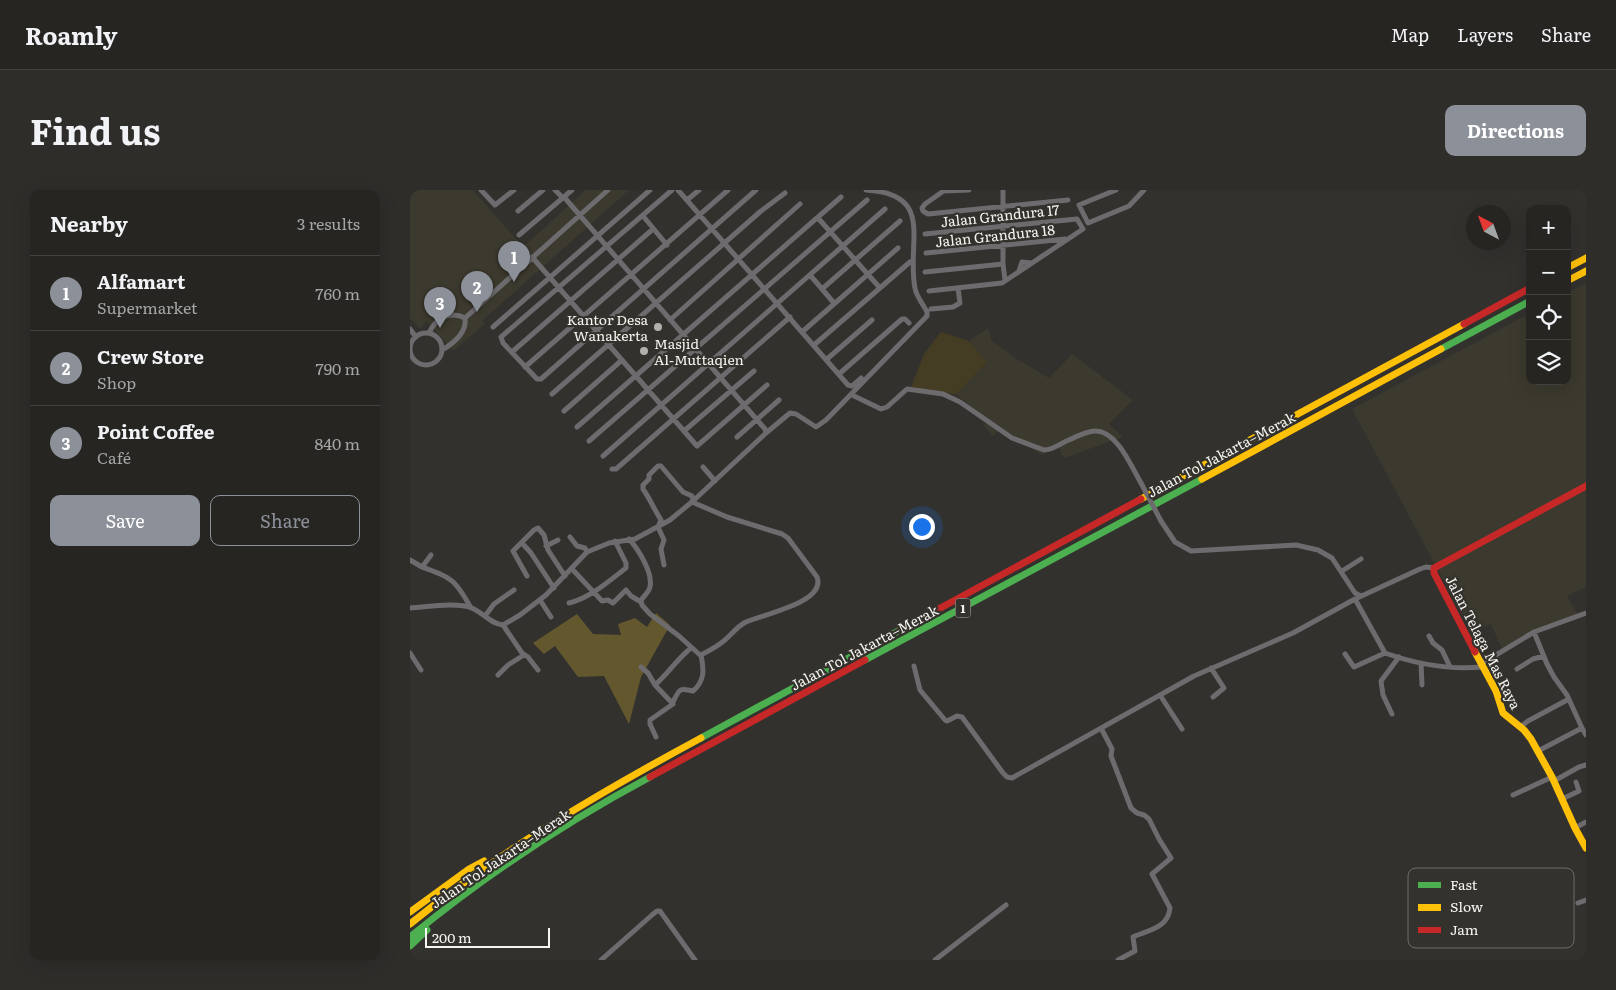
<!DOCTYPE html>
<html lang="en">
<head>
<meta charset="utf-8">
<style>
  :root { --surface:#262522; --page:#2e2d2a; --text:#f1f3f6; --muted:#a4a5a5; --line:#424240; --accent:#8c9099 }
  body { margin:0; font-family:Literata,serif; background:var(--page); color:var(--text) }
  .controls { position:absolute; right:15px; top:15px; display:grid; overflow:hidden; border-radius:10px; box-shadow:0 5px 20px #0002 }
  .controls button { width:45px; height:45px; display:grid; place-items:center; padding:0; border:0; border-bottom:1px solid var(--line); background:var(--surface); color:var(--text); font:25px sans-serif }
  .compass { position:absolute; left:1056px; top:15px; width:45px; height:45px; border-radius:50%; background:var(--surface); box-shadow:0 5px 20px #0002; rotate:319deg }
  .scale { position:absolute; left:15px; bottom:12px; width:125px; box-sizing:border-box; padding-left:5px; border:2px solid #f6f5f1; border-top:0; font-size:14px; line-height:18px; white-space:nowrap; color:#f6f5f1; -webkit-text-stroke:4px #34322c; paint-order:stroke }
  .you { position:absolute; left:511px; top:336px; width:18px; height:18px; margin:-12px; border:4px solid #fff; border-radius:50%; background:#1a73e8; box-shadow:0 0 0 8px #1a73e833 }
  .badge { display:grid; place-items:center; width:32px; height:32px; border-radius:50%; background:var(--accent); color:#fff; font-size:16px; font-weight:700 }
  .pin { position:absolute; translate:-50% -41px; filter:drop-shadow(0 1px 2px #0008) }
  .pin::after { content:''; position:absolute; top:26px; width:18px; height:15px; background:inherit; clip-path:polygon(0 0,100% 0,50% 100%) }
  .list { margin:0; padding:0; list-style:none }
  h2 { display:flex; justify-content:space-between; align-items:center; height:65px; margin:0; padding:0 20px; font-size:21px }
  h2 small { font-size:16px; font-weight:400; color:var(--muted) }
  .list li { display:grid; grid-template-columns:32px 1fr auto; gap:15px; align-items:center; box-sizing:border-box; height:75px; padding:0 20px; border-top:1px solid var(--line) }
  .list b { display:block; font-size:19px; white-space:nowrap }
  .list p { margin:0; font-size:16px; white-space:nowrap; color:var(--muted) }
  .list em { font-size:16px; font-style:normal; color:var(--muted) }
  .actions { display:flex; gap:10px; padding:15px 20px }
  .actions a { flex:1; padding:11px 0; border:1px solid var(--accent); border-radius:10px; text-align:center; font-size:18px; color:var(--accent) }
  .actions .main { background:var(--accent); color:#fff }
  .icon { flex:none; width:28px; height:28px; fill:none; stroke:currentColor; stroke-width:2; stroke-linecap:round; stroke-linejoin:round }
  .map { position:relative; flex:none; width:1176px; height:770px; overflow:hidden; border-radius:10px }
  header { display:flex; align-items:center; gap:30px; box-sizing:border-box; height:70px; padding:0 25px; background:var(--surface); border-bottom:1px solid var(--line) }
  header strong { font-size:24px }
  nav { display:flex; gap:28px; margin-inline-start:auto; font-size:18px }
  .intro { display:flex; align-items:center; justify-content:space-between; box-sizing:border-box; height:120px; padding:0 30px }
  h1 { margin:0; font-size:35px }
  .button { padding:12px 22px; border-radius:10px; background:var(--accent); color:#fff; font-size:18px; font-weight:700 }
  main { display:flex; gap:30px; padding:0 30px }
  aside { flex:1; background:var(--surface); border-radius:10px; box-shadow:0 5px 20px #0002 }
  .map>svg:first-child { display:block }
</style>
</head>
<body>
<header>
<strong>Roamly</strong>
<nav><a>Map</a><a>Layers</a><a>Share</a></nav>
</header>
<div class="intro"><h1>Find us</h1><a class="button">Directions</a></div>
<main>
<aside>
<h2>Nearby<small>3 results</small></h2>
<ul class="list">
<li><span class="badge">1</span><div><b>Alfamart</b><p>Supermarket</p></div><em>760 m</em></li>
<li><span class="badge">2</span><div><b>Crew Store</b><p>Shop</p></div><em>790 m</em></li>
<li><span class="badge">3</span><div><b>Point Coffee</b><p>Café</p></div><em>840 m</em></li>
</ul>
<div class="actions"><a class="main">Save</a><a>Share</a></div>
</aside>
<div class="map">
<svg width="1176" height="770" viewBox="0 0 1176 770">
  <rect width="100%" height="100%" fill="#32312e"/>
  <path fill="#3c392e" d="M0 0H63L113 57 176 0H219L72 131 75 134 43 161 17 131 10 139 0 128Z
    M1176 93V397L1157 406 1168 425 1126 439 1092 459 1081 434 1061 442 942 219 1120 123V191H1157V103Z
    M578 138 582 151 607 169 639 188 662 164 723 210 699 234 713 247 654 268 648 257 632 265 589 240 583 246 574 236 576 229 546 204 577 174 559 151Z"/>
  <path fill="#443d23" d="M531 142 559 151 577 173 546 204 524 202 501 197 514 164Z"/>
  <path fill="#63572e" d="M246 423 260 435 231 487 219 534 194 486 168 487 145 456 134 464 123 453 167 424 183 444 211 445 208 434 225 428 237 437Z"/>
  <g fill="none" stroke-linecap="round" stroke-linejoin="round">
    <path stroke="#6e6b6f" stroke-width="5" d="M71 0 85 15 104 0
      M145 0 153 8
      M262 0 91 147 93 153 127 189H131L346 0
      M268 0 438 195 442 196 451 188
      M535 0 515 14 512 18 513 21 518 24 658 10
      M593 0V74L595 90
      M706 0 669 15 678 33 719 16 734 0
      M533 1 559 0
      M154 7 355 239 356 243
      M277 10 289 0
      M108 21 133 0
      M233 26 257 55
      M408 28 470 98
      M515 44 667 29 673 39 592 93 519 101
      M109 45 162 0
      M516 63 655 49
      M122 67 287 256 357 195
      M609 81 612 72 621 73
      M515 82 593 74
      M400 85 424 113
      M412 99 490 31
      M521 119 543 117 550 113 548 98
      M260 130 390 14
      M83 137 240 0
      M0 139 6 147
      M392 142 488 58
      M19 143C25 129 40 120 55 128
      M0 159a16 16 0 1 1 32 0a16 16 0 1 1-32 0Z
      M404 155 500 72
      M32 160C44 153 57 143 55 128L198 0
      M102 162 243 39
      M417 169 462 130
      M115 177 318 0
      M429 184 492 129H495L499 133
      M142 204 351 21 375 3
      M442 205 471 219 477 217 497 199 533 204 550 212 602 248 634 260C643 260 651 253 659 250 667 246 678 241 686 241 707 241 722 278 731 293
      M154 221 212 170
      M167 237 431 7
      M274 241 344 181
      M327 247 369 210
      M179 251 457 10
      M193 266 475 19
      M293 277 305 291
      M202 279H206L380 127
      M751 331 765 352 781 361 886 355 908 360 922 368 945 403 951 406
      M160 347 167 356 175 358 177 362
      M219 349C229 360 243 383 240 397 239 402 234 406 231 410L232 415 240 424 269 446 290 465C296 463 311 454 316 449 322 444 327 437 334 433 349 425 417 413 407 387L378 348 372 344 317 327 282 312
      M112 353 121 363 144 398
      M136 356 148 350
      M0 370 12 377 21 365
      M254 375 251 359 254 350 248 337 251 330C244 319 240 309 233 299V295L239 289V285L248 276H251L273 302 282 306 283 311
      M12 377C42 388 45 389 61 418
      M1024 378 1016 377 1010 379 945 409 975 463C1006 474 1040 480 1072 477
      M162 379 192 411 198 410 203 413 216 400 221 406 231 412
      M932 381 951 369
      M117 386 103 361 124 340 128 338 134 345 138 360 155 386
      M130 410 141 427
      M159 413C180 408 199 391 216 378V373L205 351
      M0 418C18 417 46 412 62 418 73 423 81 434 93 435L110 425 136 405 177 362 199 353 225 349 260 330 283 311 356 243 380 223 386 224 406 237 416 230 517 126V122C513 114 506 106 505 98 496 52 526 4 456 0
      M75 426 84 414 104 400
      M93 435 112 463 118 467 128 480
      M1124 442 1137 474 1144 487 1157 505 1172 538 1128 561
      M1019 446 1023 453 1032 460 1040 477
      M0 463 11 480
      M935 464 944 477 975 463
      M1011 473 1012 495
      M1071 474 1124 442 1176 423
      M504 476 510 500 535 530 537 531 547 526 552 527 593 583 597 587 602 588 784 486 883 443 945 409
      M231 477 238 483 245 495
      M801 478 814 498 803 507
      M1107 479 1123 469 1134 466
      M88 485 98 475 114 465
      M750 505 772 539
      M263 512C269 500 269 497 283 501 295 491 294 479 291 465
      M982 524 973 505 971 491 989 467
      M1110 537 1118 531 1159 509
      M691 538 702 559 701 566 721 618 727 623 734 625 739 629 749 649 761 668 742 684 760 718C758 738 739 740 723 747L725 761 708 770
      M1172 538 1176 545
      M246 547 240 534V530L263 514 245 495C258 484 267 469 281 458
      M1144 591 1169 577 1176 575
      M1103 605 1142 587
      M1152 609 1169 601 1166 592
      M1165 638 1176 632
      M1168 713 1176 710
      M191 770 242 725 247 721H250L285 770
      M525 770 596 715"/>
    <path stroke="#4caf50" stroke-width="7" d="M1031 159 1120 111
      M455 470 792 289
      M291 548 490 440
      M0 747C74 686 156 632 240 587
      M0 756 17 740"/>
    <path stroke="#ffc107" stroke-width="7" d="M1157 78 1176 68
      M1157 91 1176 81
      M792 289 1031 159
      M731 309 1054 134
      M1065 462 1086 501 1093 523 1114 540 1121 549 1142 587 1165 638 1176 658
      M0 722 59 679 74 671
      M0 734C90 661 189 603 291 548"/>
    <path stroke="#c62828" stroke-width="7" d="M1054 134 1120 98
      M490 440 731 309
      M1065 462 1024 383V378L1176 296
      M240 587 455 470"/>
    <path stroke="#6e6b6f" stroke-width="5" d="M731 293 751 331"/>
  </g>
  <g fill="#b1b0ad" stroke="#34322c" stroke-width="2">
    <circle cx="248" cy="137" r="5"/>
    <circle cx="234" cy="161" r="5"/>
  </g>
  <g text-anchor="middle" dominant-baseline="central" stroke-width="4.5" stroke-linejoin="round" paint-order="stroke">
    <rect fill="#34322c" stroke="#bcbab6" stroke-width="1" x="545.5" y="408.5" width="15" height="19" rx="4"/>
    <g font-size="12" font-weight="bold" fill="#f6f5f1">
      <text x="553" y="418">1</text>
    </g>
    <g font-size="14" fill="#f6f5f1" stroke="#34322c">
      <text transform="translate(590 25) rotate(-6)">Jalan Grandura 17</text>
      <text transform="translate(585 45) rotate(-6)">Jalan Grandura 18</text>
      <text transform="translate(811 264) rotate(-28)">Jalan Tol Jakarta–Merak</text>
      <text transform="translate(1074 452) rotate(63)">Jalan Telaga Mas Raya</text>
      <text transform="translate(454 457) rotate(-28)">Jalan Tol Jakarta–Merak</text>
      <text transform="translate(90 668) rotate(-34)">Jalan Tol Jakarta–Merak</text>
    </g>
    <g font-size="14" fill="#f6f5f1" stroke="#34322c" text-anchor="end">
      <text x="238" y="129">Kantor Desa<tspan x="238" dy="16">Wanakerta</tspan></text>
      <text x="244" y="153" text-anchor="start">Masjid<tspan x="244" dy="16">Al-Muttaqien</tspan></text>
    </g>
  </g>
  <rect x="998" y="678" width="166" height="80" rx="8" fill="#34322c" stroke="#6e6c67" stroke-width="1"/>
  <rect x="1008" y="692" width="23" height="6" fill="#4caf50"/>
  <rect x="1008" y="714" width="23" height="7" fill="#ffc107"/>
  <rect x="1008" y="737" width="23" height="6" fill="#c62828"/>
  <g font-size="14" fill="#f6f5f1">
    <text x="1040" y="700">Fast</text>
    <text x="1040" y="722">Slow</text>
    <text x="1040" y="745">Jam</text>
  </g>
</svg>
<div class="controls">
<button>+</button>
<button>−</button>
<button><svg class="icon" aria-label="locate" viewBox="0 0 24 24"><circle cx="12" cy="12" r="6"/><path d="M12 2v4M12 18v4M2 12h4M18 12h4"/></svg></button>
<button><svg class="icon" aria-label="layers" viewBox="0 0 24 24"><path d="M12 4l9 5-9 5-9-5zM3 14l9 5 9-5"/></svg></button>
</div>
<svg class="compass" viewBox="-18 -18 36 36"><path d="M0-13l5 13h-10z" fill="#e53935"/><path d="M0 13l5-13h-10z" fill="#a4a5a5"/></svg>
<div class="scale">200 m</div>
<div class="you"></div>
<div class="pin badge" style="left:104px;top:92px">1</div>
<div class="pin badge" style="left:67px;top:122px">2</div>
<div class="pin badge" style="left:30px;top:138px">3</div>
</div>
</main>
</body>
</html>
